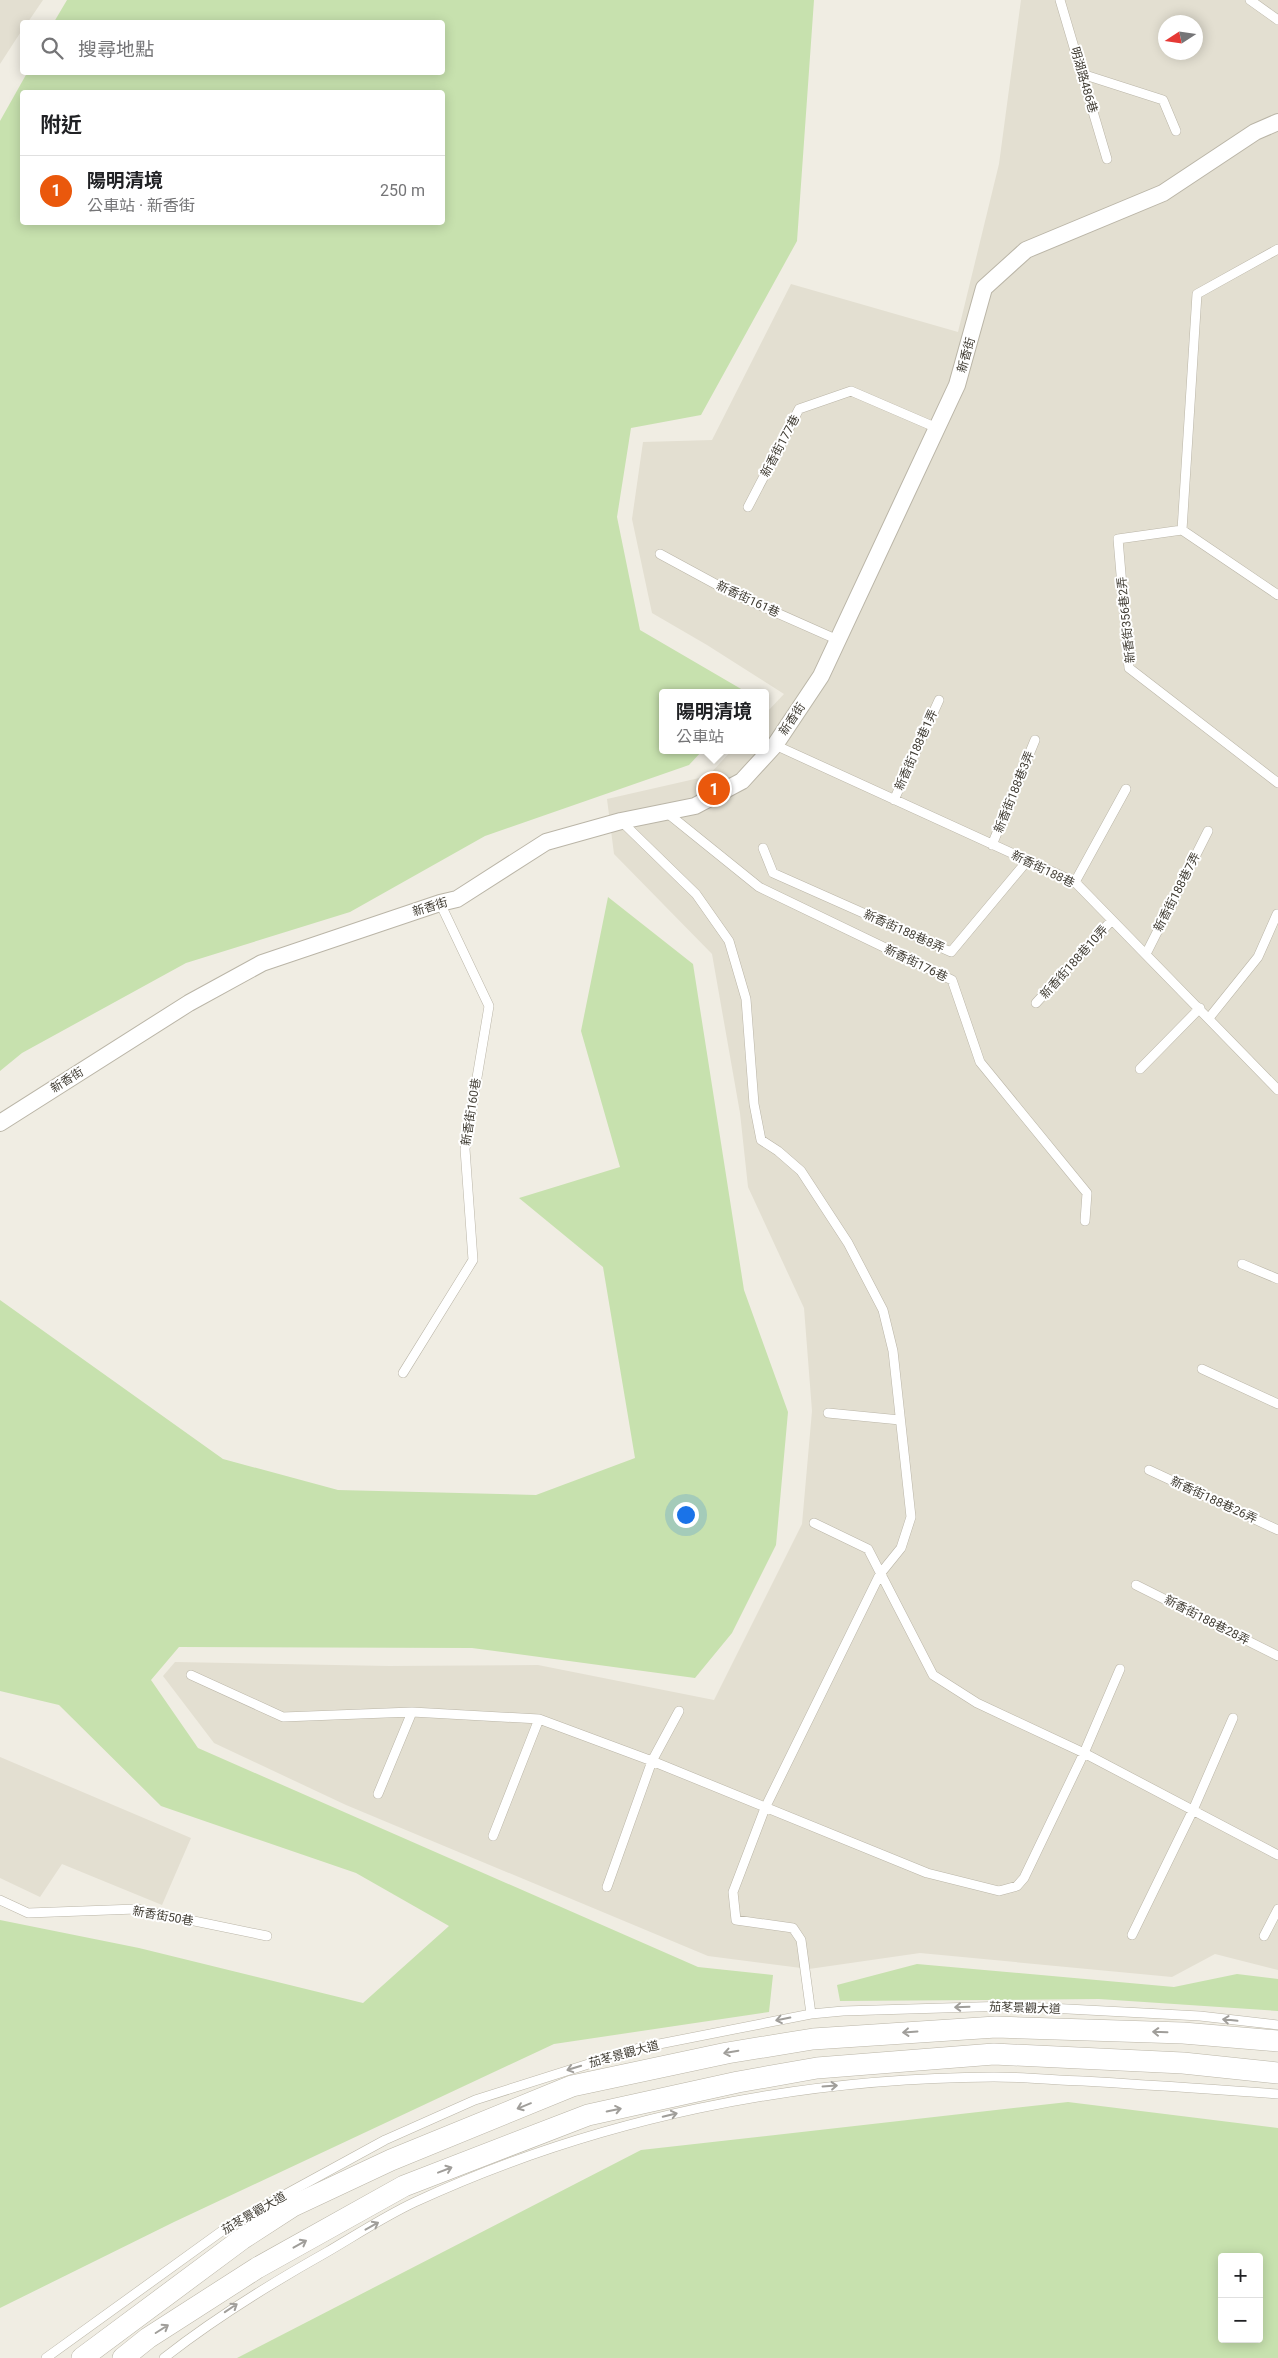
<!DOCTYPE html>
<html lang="zh-TW">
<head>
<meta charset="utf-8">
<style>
  :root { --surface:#fff; --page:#f6f6f6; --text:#202124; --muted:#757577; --line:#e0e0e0; --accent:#ea580c }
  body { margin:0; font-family:Roboto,"Noto Sans TC",sans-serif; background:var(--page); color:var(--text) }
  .controls { position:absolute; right:15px; bottom:15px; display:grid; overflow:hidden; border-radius:5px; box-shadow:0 2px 12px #0003 }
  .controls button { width:45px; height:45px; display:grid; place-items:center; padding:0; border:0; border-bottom:1px solid var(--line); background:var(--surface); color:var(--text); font:25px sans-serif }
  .compass { position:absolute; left:1158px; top:15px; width:45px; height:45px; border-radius:50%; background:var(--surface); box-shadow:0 2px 12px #0003; rotate:258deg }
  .you { position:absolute; left:685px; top:1514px; width:18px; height:18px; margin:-12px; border:4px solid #fff; border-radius:50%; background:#1a73e8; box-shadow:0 0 0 8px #1a73e833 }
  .badge { display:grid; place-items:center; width:32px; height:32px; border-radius:50%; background:var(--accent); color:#fff; font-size:16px; font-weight:700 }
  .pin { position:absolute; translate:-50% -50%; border:2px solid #fff; box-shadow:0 1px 5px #0006 }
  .popup { position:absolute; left:659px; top:689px; width:110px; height:65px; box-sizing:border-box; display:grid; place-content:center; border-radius:5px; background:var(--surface); filter:drop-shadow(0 1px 4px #0005); font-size:16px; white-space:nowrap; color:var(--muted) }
  .popup b { font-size:19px; color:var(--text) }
  .popup::after { content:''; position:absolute; left:50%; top:100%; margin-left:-10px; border:10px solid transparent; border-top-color:var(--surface) }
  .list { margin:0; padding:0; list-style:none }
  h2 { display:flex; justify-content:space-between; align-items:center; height:65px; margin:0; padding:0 20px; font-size:21px }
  h2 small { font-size:16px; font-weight:400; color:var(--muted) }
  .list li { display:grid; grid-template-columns:32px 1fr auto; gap:15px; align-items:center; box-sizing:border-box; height:70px; padding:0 20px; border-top:1px solid var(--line) }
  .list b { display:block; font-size:19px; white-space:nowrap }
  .list p { margin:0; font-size:16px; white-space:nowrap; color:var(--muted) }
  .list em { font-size:16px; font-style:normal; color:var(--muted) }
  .icon { flex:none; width:28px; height:28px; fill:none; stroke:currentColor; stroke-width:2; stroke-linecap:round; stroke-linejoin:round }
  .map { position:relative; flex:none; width:1278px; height:2358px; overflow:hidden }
  .search { position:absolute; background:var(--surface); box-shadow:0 2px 12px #0003; left:20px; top:20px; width:425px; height:55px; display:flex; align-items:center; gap:12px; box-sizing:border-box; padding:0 18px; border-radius:5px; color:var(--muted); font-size:19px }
  .panel { position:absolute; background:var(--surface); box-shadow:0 2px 12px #0003; left:20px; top:90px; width:425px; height:135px; border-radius:5px }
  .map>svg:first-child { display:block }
</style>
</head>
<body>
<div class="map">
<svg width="1278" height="2358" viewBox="0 0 1278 2358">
  <rect width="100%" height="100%" fill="#f0ede3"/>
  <path fill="#e3dfd1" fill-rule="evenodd" d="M0 0H43L28 22H22V30L0 64Z
    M1021 0H1278V1970L1215 1954 1172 1977 920 1953 809 1969 708 1956 346 1805 214 1743 163 1676 175 1662 389 1666 538 1665 714 1700 802 1524 812 1411 804 1308 748 1187 740 1113 712 954 614 854 607 799 708 776 732 750H765V714L784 694 707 645 652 613 632 519 643 442 712 440 791 284 958 332 999 164ZM1166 22H1196V52H1166Z
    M0 1757 191 1838 162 1905 62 1864 40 1897 0 1878Z"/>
  <path fill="#c7e1ae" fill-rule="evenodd" d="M67 0H814L797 241 701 415 631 428 617 517 640 630 748 693H663V750H703L689 765 485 836 350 912 186 963 22 1053 0 1071V121L27 73 442 72V22H54ZM442 92V222H22V92Z
    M608 897 693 964 744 1290 788 1412 776 1545 732 1633 695 1678 472 1648 179 1647 151 1680 198 1748 698 1967 773 1975 769 2012 554 2044 174 2222 0 2308V1920L139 1948 363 2003 449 1926 356 1873 161 1806 59 1705 0 1691V1300L223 1459 338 1490 536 1495 635 1458 603 1267 519 1198 620 1167 581 1031Z
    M917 1964 1174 1987 1237 1974 1278 1979V2011L1099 1999 840 2001 837 1985Z
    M1068 2102 1278 2128V2358H237L641 2150ZM1222 2257H1259V2339H1222Z"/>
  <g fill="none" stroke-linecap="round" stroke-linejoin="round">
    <g stroke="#bab5a7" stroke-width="10">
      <path id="service" d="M1060 0 1107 159
        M1250 0 1278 20
        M1082 74 1163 100 1176 131
        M748 507 799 409 851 391 937 428
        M1182 530 1197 294 1278 249
        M660 554 732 593 838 640
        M1278 595 1182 530 1118 539 1129 668 1278 783
        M775 745 1075 882 1278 1090
        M894 800 939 700
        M666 812 759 887 952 980 980 1062 1087 1193 1085 1221
        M621 821 696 894 729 941 746 999 754 1104 761 1140 778 1151 801 1171 848 1243 883 1310 893 1351 911 1517 901 1548 880 1574 765 1808 733 1892 736 1920 793 1928 801 1940 811 2014
        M992 845 1035 740
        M763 848 773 873 951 952 1027 861
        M1075 882 1126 789
        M1146 954 1208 831
        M1036 1003 1112 920
        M1209 1018 1258 957 1277 914
        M1140 1069 1200 1008
        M1242 1264 1278 1279
        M1202 1369 1278 1404
        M403 1373 473 1260 465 1149 489 1006 440 903
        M828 1413 900 1420
        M1149 1470 1278 1530
        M814 1523 868 1549 933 1675 977 1703 1084 1753 1278 1855
        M1136 1585 1278 1656
        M191 1675 283 1717 412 1712 539 1719 652 1761 927 1873 999 1891 1017 1886 1024 1878 1084 1753 1120 1669
        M378 1794 412 1712
        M493 1836 539 1719
        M607 1887 652 1761 679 1711
        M0 1900 28 1913 136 1909 267 1936
        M1132 1935 1193 1810 1233 1718
        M1264 1936 1278 1909
        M46 2358 233 2223 385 2140 475 2100 639 2048 811 2014 843 2011 1009 2006 1200 2016 1278 2025
        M164 2358C216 2317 270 2284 327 2252 356 2235 385 2216 415 2202 597 2118 795 2078 994 2077 1024 2077 1054 2080 1083 2081 1148 2085 1213 2089 1278 2094"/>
    </g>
    <g stroke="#bab5a7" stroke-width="18">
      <path id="minor" d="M0 1123 189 1003 262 963 440 903 457 899 546 842 621 821 695 806 742 781 775 745 821 676 957 385 984 288 1026 250 1163 193 1255 132 1278 122"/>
    </g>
    <g stroke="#bab5a7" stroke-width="22">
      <path id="tertiary" d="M82 2358 242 2239 293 2206 391 2160 572 2086 727 2053 813 2039 996 2027 1183 2033 1278 2041
        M123 2358 148 2338 257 2268 404 2186 588 2115 738 2082 817 2068 994 2054 1183 2063 1278 2073"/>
    </g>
    <use href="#service" stroke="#fff" stroke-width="9"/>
    <use href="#minor" stroke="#fff" stroke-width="16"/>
    <use href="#tertiary" stroke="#fff" stroke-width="21"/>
  </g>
  <defs><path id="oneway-shaft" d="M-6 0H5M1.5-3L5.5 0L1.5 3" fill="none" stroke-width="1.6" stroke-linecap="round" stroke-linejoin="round" transform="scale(1.25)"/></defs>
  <g stroke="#a09e9a">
    <use href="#oneway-shaft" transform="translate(962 2007) rotate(178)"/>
    <use href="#oneway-shaft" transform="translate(783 2019) rotate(169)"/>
    <use href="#oneway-shaft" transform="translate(1230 2020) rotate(-174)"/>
    <use href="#oneway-shaft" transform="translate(910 2032) rotate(176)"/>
    <use href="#oneway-shaft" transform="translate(1160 2032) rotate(-178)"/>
    <use href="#oneway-shaft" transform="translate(731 2052) rotate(170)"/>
    <use href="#oneway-shaft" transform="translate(574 2068) rotate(163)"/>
    <use href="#oneway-shaft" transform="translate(830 2086) rotate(-4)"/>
    <use href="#oneway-shaft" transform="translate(524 2106) rotate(158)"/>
    <use href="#oneway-shaft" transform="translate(614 2110) rotate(-12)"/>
    <use href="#oneway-shaft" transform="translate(670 2115) rotate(-14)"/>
    <use href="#oneway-shaft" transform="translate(445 2170) rotate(-21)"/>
    <use href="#oneway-shaft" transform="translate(372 2226) rotate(-29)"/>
    <use href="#oneway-shaft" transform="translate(300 2244) rotate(-29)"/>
    <use href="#oneway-shaft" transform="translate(231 2308) rotate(-34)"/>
    <use href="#oneway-shaft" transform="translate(162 2329) rotate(-32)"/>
  </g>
  <g text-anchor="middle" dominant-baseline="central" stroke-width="4" stroke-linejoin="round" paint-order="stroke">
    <g font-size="12" fill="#413d34" stroke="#fff">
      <text transform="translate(1084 80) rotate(74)">明湖路486巷</text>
      <text transform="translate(966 355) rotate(-74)">新香街</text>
      <text transform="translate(780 446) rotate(-62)">新香街177巷</text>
      <text transform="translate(748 599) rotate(25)">新香街161巷</text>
      <text transform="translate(1126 620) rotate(-96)">新香街356巷2弄</text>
      <text transform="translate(792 719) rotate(-56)">新香街</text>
      <text transform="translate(916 750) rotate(-66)">新香街188巷1弄</text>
      <text transform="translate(1014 792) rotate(-68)">新香街188巷3弄</text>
      <text transform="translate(1043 869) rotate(26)">新香街188巷</text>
      <text transform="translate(1177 892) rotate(-63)">新香街188巷7弄</text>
      <text transform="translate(430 907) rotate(-17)">新香街</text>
      <text transform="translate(904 931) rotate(24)">新香街188巷8弄</text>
      <text transform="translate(1074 962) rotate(-48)">新香街188巷10弄</text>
      <text transform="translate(916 963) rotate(26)">新香街176巷</text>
      <text transform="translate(67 1080) rotate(-32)">新香街</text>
      <text transform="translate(471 1112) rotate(-81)">新香街160巷</text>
      <text transform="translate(1214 1500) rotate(25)">新香街188巷26弄</text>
      <text transform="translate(1207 1620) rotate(27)">新香街188巷28弄</text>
      <text transform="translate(163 1916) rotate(10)">新香街50巷</text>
      <text transform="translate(1025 2008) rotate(2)">茄苳景觀大道</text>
      <text transform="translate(624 2054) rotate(-15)">茄苳景觀大道</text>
      <text transform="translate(254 2213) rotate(-30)">茄苳景觀大道</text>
    </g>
  </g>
</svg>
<div class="controls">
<button>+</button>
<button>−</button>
</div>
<svg class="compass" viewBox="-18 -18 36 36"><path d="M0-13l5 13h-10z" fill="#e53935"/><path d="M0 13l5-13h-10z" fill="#757577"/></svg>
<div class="you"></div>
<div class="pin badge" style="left:714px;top:789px">1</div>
<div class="popup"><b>陽明清境</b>公車站</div>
<div class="search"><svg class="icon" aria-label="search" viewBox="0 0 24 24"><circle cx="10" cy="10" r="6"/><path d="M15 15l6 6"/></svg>搜尋地點</div>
<section class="panel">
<h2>附近<small></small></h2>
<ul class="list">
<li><span class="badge">1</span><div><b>陽明清境</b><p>公車站 · 新香街</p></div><em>250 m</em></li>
</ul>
</section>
</div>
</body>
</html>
